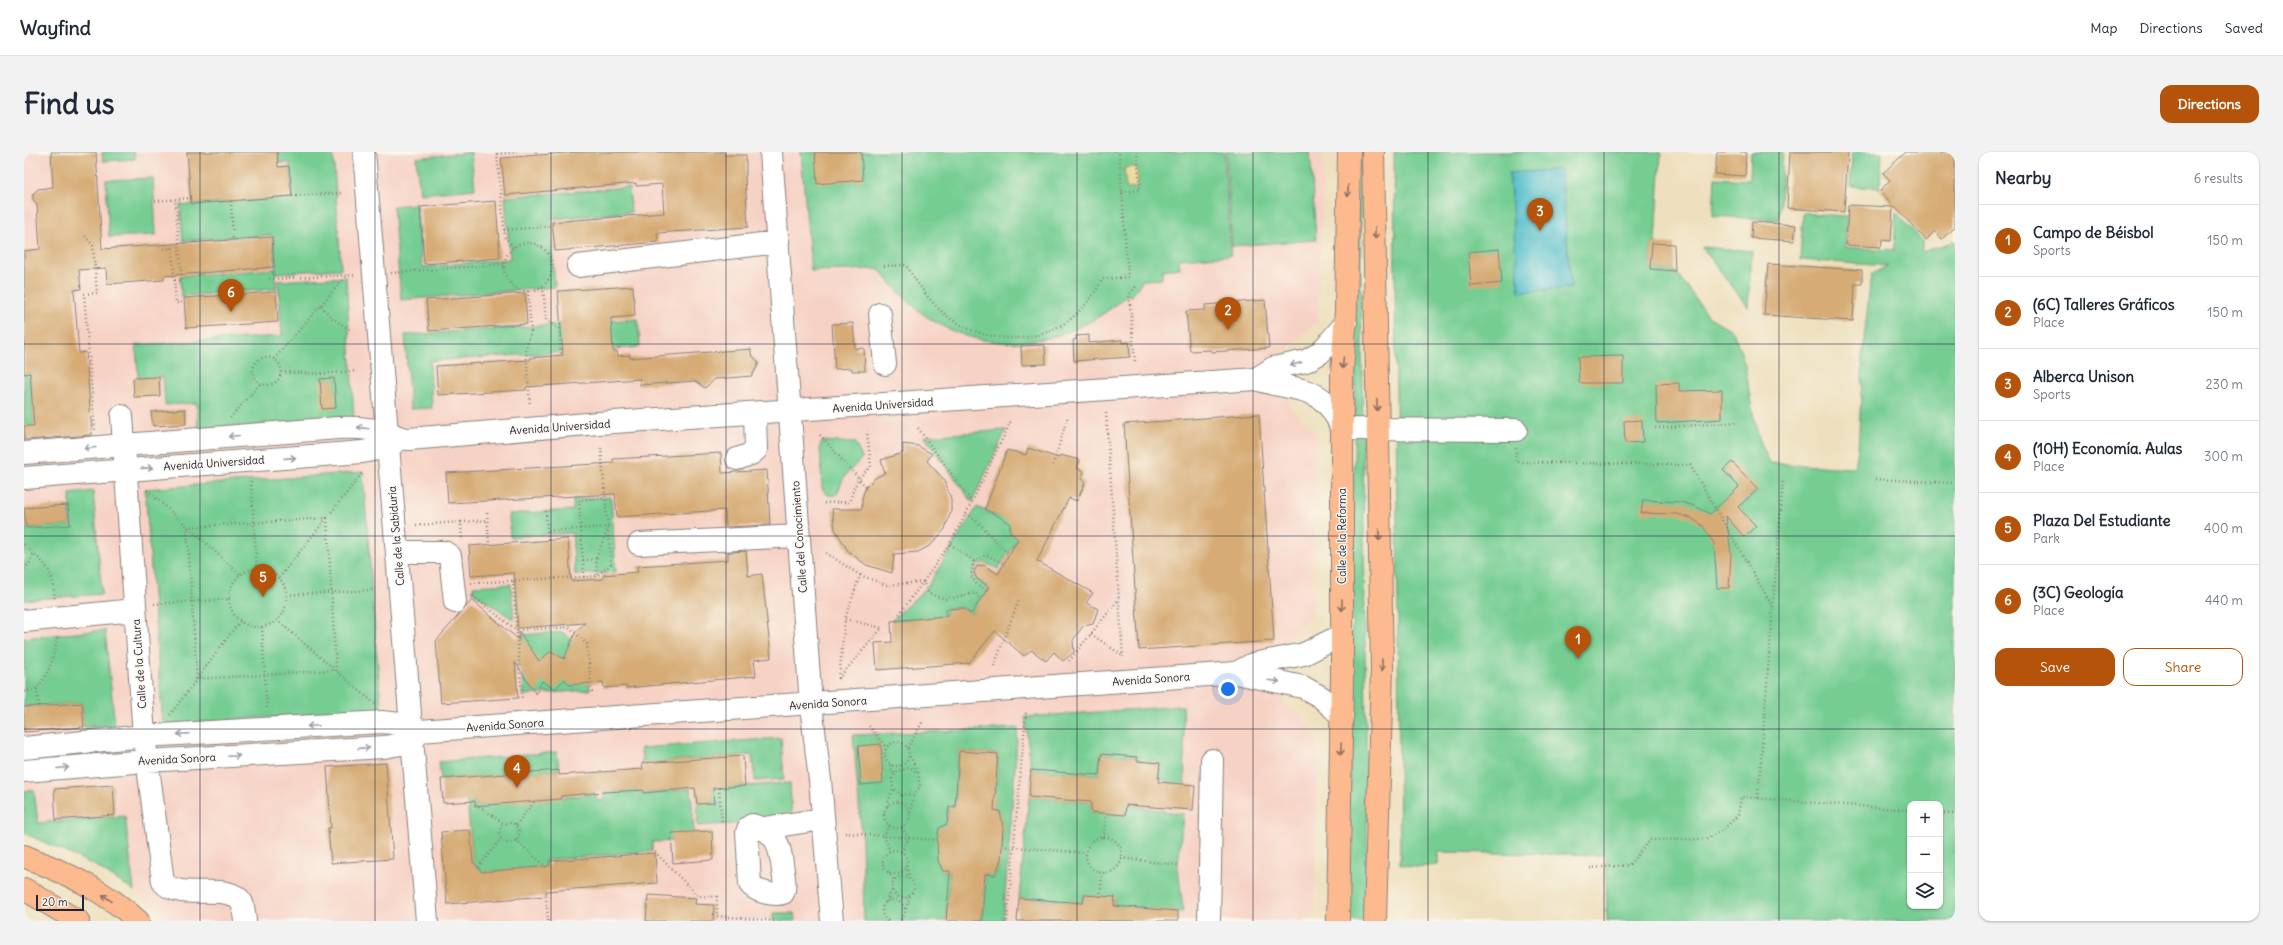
<!DOCTYPE html>
<html lang="en">
<head>
<meta charset="utf-8">
<style>
  :root { --surface:#fff; --page:#f2f2f3; --text:#1f2937; --muted:#747a83; --line:#e0e1e3; --accent:#b45309 }
  body { margin:0; font-family:Delius,sans-serif; background:var(--page); color:var(--text) }
  .controls { position:absolute; right:12px; bottom:12px; display:grid; overflow:hidden; border-radius:8px; box-shadow:0 1px 3px #0004 }
  .controls button { width:36px; height:36px; display:grid; place-items:center; padding:0; border:0; border-bottom:1px solid var(--line); background:var(--surface); color:var(--text); font:20px sans-serif }
  .scale { position:absolute; left:12px; bottom:10px; width:48px; box-sizing:border-box; padding-left:4px; border:2px solid #22223b; border-top:0; font-size:11px; line-height:14px; white-space:nowrap; color:#22223b; -webkit-text-stroke:3px #fbf7ec; paint-order:stroke }
  .you { position:absolute; left:1204px; top:537px; width:14px; height:14px; margin:-10px; border:3px solid #fff; border-radius:50%; background:#1a73e8; box-shadow:0 0 0 6px #1a73e833 }
  .badge { display:grid; place-items:center; width:26px; height:26px; border-radius:50%; background:var(--accent); color:#fff; font-size:13px; font-weight:700 }
  .pin { position:absolute; translate:-50% -33px; filter:drop-shadow(0 1px 2px #0008) }
  .pin::after { content:''; position:absolute; top:21px; width:14px; height:12px; background:inherit; clip-path:polygon(0 0,100% 0,50% 100%) }
  .list { margin:0; padding:0; list-style:none }
  h2 { display:flex; justify-content:space-between; align-items:center; height:52px; margin:0; padding:0 16px; font-size:17px }
  h2 small { font-size:13px; font-weight:400; color:var(--muted) }
  .list li { display:grid; grid-template-columns:26px 1fr auto; gap:12px; align-items:center; box-sizing:border-box; height:72px; padding:0 16px; border-top:1px solid var(--line) }
  .list b { display:block; font-size:15px; white-space:nowrap }
  .list p { margin:0; font-size:13px; white-space:nowrap; color:var(--muted) }
  .list em { font-size:13px; font-style:normal; color:var(--muted) }
  .actions { display:flex; gap:8px; padding:12px 16px }
  .actions a { flex:1; padding:9px 0; border:1px solid var(--accent); border-radius:12px; text-align:center; font-size:14px; color:var(--accent) }
  .actions .main { background:var(--accent); color:#fff }
  .icon { flex:none; width:22px; height:22px; fill:none; stroke:currentColor; stroke-width:2; stroke-linecap:round; stroke-linejoin:round }
  .map { position:relative; flex:none; width:1931px; height:769px; overflow:hidden; border-radius:12px }
  header { display:flex; align-items:center; gap:24px; box-sizing:border-box; height:56px; padding:0 20px; background:var(--surface); border-bottom:1px solid var(--line) }
  header strong { font-size:19px }
  nav { display:flex; gap:22px; margin-inline-start:auto; font-size:14px }
  .intro { display:flex; align-items:center; justify-content:space-between; box-sizing:border-box; height:96px; padding:0 24px }
  h1 { margin:0; font-size:28px }
  .button { padding:10px 18px; border-radius:12px; background:var(--accent); color:#fff; font-size:14px; font-weight:700 }
  main { display:flex; gap:24px; padding:0 24px }
  aside { flex:1; background:var(--surface); border-radius:12px; box-shadow:0 1px 3px #0004 }
  .map>svg:first-child { display:block }
</style>
</head>
<body>
<header>
<strong>Wayfind</strong>
<nav><a>Map</a><a>Directions</a><a>Saved</a></nav>
</header>
<div class="intro"><h1>Find us</h1><a class="button">Directions</a></div>
<main>
<div class="map">
<svg width="1931" height="769" viewBox="0 0 1931 769">
  <rect width="100%" height="100%" fill="#fbf7ec"/>
  <filter id="ink" filterUnits="userSpaceOnUse"><feTurbulence type="fractalNoise" baseFrequency=".025" numOctaves="2"/><feDisplacementMap in="SourceGraphic" scale="8" xChannelSelector="R" yChannelSelector="G"/><feConvolveMatrix kernelMatrix="1 2 1 2 8 2 1 2 1" color-interpolation-filters="sRGB"/></filter>
  <filter id="wash" filterUnits="userSpaceOnUse"><feTurbulence type="fractalNoise" baseFrequency=".012" numOctaves="4" result="noise"/><feDisplacementMap in="SourceGraphic" scale="16" xChannelSelector="R" yChannelSelector="G"/><feGaussianBlur stdDeviation="0.9" result="paint"/><feColorMatrix in="noise" values="0 0 0 0 0 0 0 0 0 0 0 0 0 0 0 0 0 1.4 0 .05"/><feComposite in="paint" operator="in"/></filter>
  <g filter="url(#wash)">
    <rect width="100%" height="100%" fill="#eee0be"/>
    <path fill="#f6d2c4" d="M0 0H1300L1294 169 1264 196 1265 254 1292 283 1289 462 1260 489V552L1280 565 1293 590 1291 761 1282 769H149L110 739 72 714 0 681Z"/>
    <path fill="#74cd92" stroke="#4b7866" fill-rule="evenodd" d="M78 0H110L111 7 79 9Z
      M255 0H309L317 117 252 121 249 83 159 89 156 53 268 46 266 11H255Z
      M447 0 451 37 396 42 392 6Z
      M777 0H1200L1207 103 1155 107 1156 116 1138 118V127L1119 128 1108 144 1103 143C1052 191 973 207 911 170 889 157 871 137 855 117L787 119Z
      M1202 0H1286L1292 88 1208 94Z
      M1370 0H1637L1632 91H1628L1626 117 1651 119 1684 164 1709 179C1713 191 1719 203 1721 215 1728 251 1728 277 1746 311L1827 316 1831 313 1834 298 1840 189 1847 122 1864 114 1776 108 1779 61 1823 64 1821 95 1870 98 1872 60 1898 89V100L1931 89V769H1583L1582 703 1414 700V713L1391 715 1376 712ZM1886 652H1916V754H1886Z
      M1727 0H1759L1755 68 1689 64 1691 26 1726 28Z
      M1828 0H1858L1856 36 1826 34Z
      M1334 4H1336L1344 769H1324Z
      M129 26 132 83 85 85 82 28Z
      M605 35 607 60 526 67 531 135 377 148 369 54 392 52 398 115 486 107 481 45Z
      M1678 95 1728 99 1724 155Z
      M251 117 252 137 157 144 156 124Z
      M322 125 330 267 174 277 173 251 141 253 139 225 114 226 112 193 258 184 254 129Z
      M614 167 616 195 406 209 408 256 386 257 381 183Z
      M6 221 10 274H0V222Z
      M982 278 948 350 900 284Z
      M798 289 831 291 838 306 820 325 813 342 807 344 801 341 798 336 796 294Z
      M339 320 357 557 139 573 121 337Z
      M69 339 78 442 0 448V376L46 373V342Z
      M587 345 592 420 551 423 548 381 486 385 485 362 549 358V347Z
      M953 355 977 366 982 361 989 366 985 378 996 384 974 417 961 411 953 412 949 419 951 427 965 435 947 462 939 456 922 457V464L867 469 903 435Z
      M487 432 490 468 449 440V434Z
      M81 478 91 575H60L58 551 0 555V486Z
      M538 480 563 500 566 538 500 543 496 483Z
      M1159 554 1161 636 1134 626 1136 611 1113 609V605L1077 602 1075 623 1007 618 1001 565Z
      M994 576 979 769H958L961 722H972C979 701 980 681 976 659L970 658 974 602 935 599 931 655H925L919 719H926L922 769H840L838 686 829 583Z
      M757 586 760 627 731 629 728 603 618 611 617 596Z
      M533 600 535 618 417 627 415 610Z
      M766 631 768 668 674 674 673 652 690 651 689 636Z
      M667 637 670 680 648 689 628 690V699L522 708V715L458 720 449 710 443 649 451 648V654L572 642 573 649 581 648 580 640 611 638 620 641Z
      M10 638 14 671 101 664 110 739 72 714 0 681V639Z
      M1005 645 1067 650V660L1101 663 1102 653 1159 662 1154 713 1159 760 1090 754 1091 746 1060 743 1059 751 995 746Z
      M749 761H770L771 769H749Z"/>
    <path fill="#eeda9e" stroke="#887e6c" d="M1113 15 1114 35 1102 36 1100 16Z"/>
    <path fill="#50bdcb" stroke="#397083" d="M1537 17 1547 136 1495 140 1485 21Z"/>
    <g id="blocks">
      <path fill="#d6ab75" d="M27 0H72L78 97 248 85 250 115 140 124V128L83 132 82 116 55 118 57 137 50 138 55 201 62 200 68 283 0 288V274H10L6 221 0 222V99L16 97 13 53 9 47V42L14 37 29 35Z
        M163 0H253L254 15 265 14 268 44 167 52Z
        M554 0H700V3H722V24H721L724 75 633 81 634 90 531 99 528 70 640 61 638 32 612 34V31L481 43 477 6Z
        M791 0H837L839 28 793 32Z
        M1693 0H1722L1721 24 1691 22Z
        M1766 0H1824L1820 60 1763 56Z
        M1882 0H1931V75L1918 87 1911 79 1902 88 1856 39 1866 28 1859 21Z
        M472 49 476 106 400 112 396 55Z
        M1824 53 1869 55 1867 89 1858 88 1857 95 1822 93Z
        M1728 70 1772 73 1770 89 1727 86Z
        M1628 91 1650 92 1651 119 1626 117Z
        M1475 97 1478 131 1447 134 1444 100Z
        M1744 112 1838 118V132H1831L1829 169 1740 163Z
        M609 134 611 164 587 166 589 199H593L594 204 606 203V206L727 197V202L735 211 728 224 691 227 681 236 671 229 616 233V227L502 235V238L414 243 412 214 506 208V206L539 203 534 139Z
        M252 140 254 170 162 176 160 146Z
        M501 141 503 172 405 179 402 148Z
        M1241 148 1245 196 1187 200V198L1166 199 1162 159 1181 158V153Z
        M829 171 831 197 840 196 841 219H828V216L811 217 808 172Z
        M1065 183V191L1098 188V191L1105 190 1106 205 1050 209 1049 188H1052V184Z
        M1021 193 1022 212 998 213 997 194Z
        M1599 204V231H1555L1554 205Z
        M135 225 136 244 110 245 109 226Z
        M310 226 312 256 298 257 296 227Z
        M1655 231V239L1698 238V267L1633 271 1632 232Z
        M161 257 162 272 129 274 127 260Z
        M1235 262 1250 489 1115 498 1100 272Z
        M1618 268 1619 290 1601 291 1600 269Z
        M879 292 894 294 908 302 903 309 921 329 927 347V359L921 377 907 393 894 400 870 402 868 421 842 413 824 399 811 377 808 357H838V346L842 335 851 326 861 321 857 308 879 301Z
        M1004 296 1035 306 1036 303 1056 308 1053 316 1060 320 1057 327 1061 331 1053 349 1045 346 1013 409 1069 441 1062 451 1074 457 1069 472 1059 474 1049 488 1050 500 1039 509 1030 500 1022 509 1007 498 1000 504 971 479 945 511 853 518 851 491 868 490 867 469 922 464V457L939 456 947 462 956 448 965 435 953 427 950 420 953 414 960 413 974 422 994 387 986 380V371L961 357 983 298 1002 303Z
        M697 301 698 321 743 318 746 373 702 375 701 358 593 365 591 342 424 351 422 321 589 311V307Z
        M1708 310 1734 337 1714 355 1732 374 1720 385 1702 364 1707 402 1705 436H1693L1690 392 1679 374 1667 366 1653 362 1617 361 1619 348 1657 350 1671 354 1686 362 1715 335 1699 318Z
        M44 353 46 373 2 376 0 356Z
        M544 387 547 429 579 427V423L614 420 613 414 704 408V400L722 399 724 424 738 422 747 506 730 508 732 524 602 536V534L580 536 579 530 545 533 541 527 531 537 518 529 512 542 491 510 494 546 417 551 412 489 448 448 495 488V479L515 509 527 499 540 507 552 479 561 471 494 476 490 421 447 424 445 394Z
        M58 551 60 575 0 580V555Z
        M857 592 859 631 837 633 834 594Z
        M935 599 974 602 970 658 976 659 979 676 978 694 977 707 971 723 961 722 958 769H922L926 719H919L914 709 913 688 915 676 923 672 925 655H931Z
        M1077 602 1113 605V609L1136 611 1134 630 1171 633 1169 658 1102 653 1101 663 1067 660V650L1005 645 1007 618 1075 623Z
        M719 604 721 634 689 636 690 651 673 652 671 636 620 641V638L580 640 537 644V647L451 654V649L419 651 417 627 535 618V623L619 617 618 611Z
        M362 611 369 707 307 711 304 676H307L303 615Z
        M89 633 91 663 32 668 30 637Z
        M446 678 449 710 458 720 525 714V709L631 701 633 731 522 739V744L423 752 417 680Z
        M688 679 689 708 649 711 647 681Z
        M624 743 672 746 671 752 690 753 689 769H622Z
        M1060 743 1091 745 1090 754 1154 759V769H993L995 746 1059 751Z"/>
    </g>
  </g>
  <g filter="url(#ink)">
    <use href="#blocks" fill-opacity="0" stroke="#88817c" stroke-width="1"/>
    <g fill="none" stroke-linecap="round" stroke-linejoin="round">
      <g stroke="#88817c" stroke-width="24">
        <path id="minor" d="M340 0 403 769
          M747 0 787 553 796 628 808 769
          M554 114 754 90
          M856 162 861 212
          M1232 227C1271 241 1299 229 1318 277L1492 278
          M98 264 120 584 139 730C157 751 205 728 218 751 220 756 220 763 221 769
          M0 301 314 276C330 275 345 276 361 280 370 282 375 287 385 287L575 271 1232 227 1249 216 1282 209 1296 201 1322 171
          M713 307 727 302 732 298 731 262
          M0 326 338 300 364 295 376 287
          M615 392 775 384
          M373 400H420L426 404 431 450
          M0 469 111 458
          M1212 521 1229 512 1280 502 1318 483
          M0 596 120 584 358 570 387 573 396 579 409 578 1212 521 1279 535 1297 545 1318 564
          M0 619 123 609 360 595 388 590 396 579
          M728 673C754 679 756 695 759 719 760 726 762 734 759 741 751 744 731 740 726 732L723 680 725 675Z
          M740 676 799 667
          M1185 769 1188 608"/>
      </g>
      <g stroke="#88817c" stroke-width="24">
        <path id="major" d="M1349 0 1358 516 1351 769
          M0 704C40 720 82 739 114 769
          M0 737 54 769
          M1314 769 1318 527V223L1322 158 1325 0"/>
      </g>
      <path stroke="#88817c" stroke-width="2.5" stroke-dasharray="1 3" stroke-linecap="butt" d="M512 0V3
        M1098 40 1116 38 1113 0
        M268 44 317 41
        M131 49 167 46
        M207 49 209 88
        M480 78 529 74
        M61 84 69 94 73 141 60 142 71 278
        M480 115a24 24 0 1 1 48 0a24 24 0 1 1-48 0Z
        M489 95 481 85 473 2 493 0
        M140 97 148 96 152 151 160 150
        M860 114 882 113C895 134 910 157 932 170 965 191 1011 192 1044 169 1059 158 1070 142 1079 127L1104 125 1095 0
        M367 121 480 112
        M245 127 332 123
        M151 128H158L151 47
        M519 135 522 167 535 177 537 203
        M504 139 507 180 502 196 506 254
        M297 154 308 166 328 179
        M229 219a14 14 0 1 1 28 0a14 14 0 1 1-28 0Z
        M250 207 323 123
        M1111 209 1105 143 1113 133
        M257 220 294 222 332 219
        M1082 261 1099 505
        M206 266 236 232
        M894 276 948 350 926 392 899 430 905 442 922 447 952 441 956 448
        M1631 276 1715 270
        M796 283 842 335
        M1492 296V310L1666 313 1749 455
        M1029 313 1044 264
        M1851 327 1931 331
        M227 329 233 418
        M123 338 217 423
        M948 350 987 269
        M800 351 826 350C829 335 834 324 847 315L843 279
        M522 359 524 389
        M463 361 465 392
        M942 362C960 372 969 390 985 402
        M303 366 312 518 173 527 163 375Z
        M437 370 464 368
        M392 373 437 370 438 389
        M524 379 584 375 572 407
        M0 392C23 416 28 412 31 449
        M926 392 950 409 962 403 979 411
        M802 401 836 423 821 467
        M559 408 572 407 573 423
        M950 409 947 424 953 433 963 438
        M0 417 5 412 10 402
        M205 446a29 29 0 1 1 58 0a29 29 0 1 1-58 0Z
        M836 423 862 433 899 430 874 464
        M560 425 555 348 581 346
        M255 426 339 320
        M489 429 498 548
        M447 431 573 424 587 412 577 296
        M263 443 348 438
        M449 444 492 478 545 475 563 492 568 543
        M130 452 205 447
        M821 467 858 476 815 526Z
        M253 468 351 552
        M238 475 243 559
        M1067 482 1099 504
        M1045 509 1095 447
        M970 514 995 447
        M0 540 13 536
        M15 554 13 536C26 521 30 503 34 483
        M146 563 216 469
        M845 574 862 595
        M861 602a12 12 0 1 1 24 0a12 12 0 1 1-24 0Z
        M884 596 899 569
        M886 604 893 619
        M866 613 870 622
        M695 636 698 672
        M1734 646 1759 327
        M860 663a13 13 0 1 1 26 0a13 13 0 1 1-26 0Z
        M455 654 480 672
        M863 654 869 636 868 627 873 619 887 616 894 621 896 635 890 642 877 643 869 636
        M886 661 890 642
        M1916 661 1931 662
        M475 681a10 10 0 1 1 20 0a10 10 0 1 1-20 0Z
        M492 673 511 649
        M865 673 860 684 866 699
        M821 681 913 688
        M1062 703a18 18 0 1 1 36 0a18 18 0 1 1-36 0Z
        M1080 686 1082 661
        M492 688 522 715
        M978 694 1062 701
        M628 697 674 744 693 745V764L752 769
        M859 710a12 12 0 1 1 24 0a12 12 0 1 1-24 0Z
        M877 700 885 686 877 675
        M1097 706 1154 713
        M882 714 886 727
        M454 715 477 687
        M1566 716 1605 713 1626 688 1682 687 1700 677 1714 663 1717 645 1886 658
        M864 720 870 728
        M868 735a11 11 0 1 1 22 0a11 11 0 1 1-22 0Z
        M522 744 524 769
        M1076 745 1078 721
        M862 750 868 738
        M882 757 886 744
        M864 769C860 766 858 763 858 759 859 737 895 752 875 769
        M983 769 1002 560"/>
      <use href="#minor" stroke="#fff" stroke-width="22"/>
      <use href="#major" stroke="#fcba8e" stroke-width="22"/>
    </g>
    <defs><path id="oneway-shaft" d="M-6 0H5M1.5-3L5.5 0L1.5 3" fill="none" stroke-width="1.6" stroke-linecap="round" stroke-linejoin="round"/></defs>
    <g stroke="#8f6e64">
      <use href="#oneway-shaft" transform="translate(1324 39) rotate(91)"/>
      <use href="#oneway-shaft" transform="translate(1351 81) rotate(89)"/>
      <use href="#oneway-shaft" transform="translate(1319 211) rotate(94)"/>
      <use href="#oneway-shaft" transform="translate(1353 253) rotate(89)"/>
      <use href="#oneway-shaft" transform="translate(1355 383) rotate(89)"/>
      <use href="#oneway-shaft" transform="translate(1318 453) rotate(90)"/>
      <use href="#oneway-shaft" transform="translate(1358 513) rotate(90)"/>
      <use href="#oneway-shaft" transform="translate(1317 597) rotate(91)"/>
      <use href="#oneway-shaft" transform="translate(83 746) rotate(-145)"/>
    </g>
    <g stroke="#9c9ca7">
      <use href="#oneway-shaft" transform="translate(1272 212) rotate(165)"/>
      <use href="#oneway-shaft" transform="translate(339 276) rotate(-173)"/>
      <use href="#oneway-shaft" transform="translate(210 284) rotate(175)"/>
      <use href="#oneway-shaft" transform="translate(66 296) rotate(175)"/>
      <use href="#oneway-shaft" transform="translate(266 306) rotate(-4)"/>
      <use href="#oneway-shaft" transform="translate(123 316) rotate(-4)"/>
      <use href="#oneway-shaft" transform="translate(1250 529) rotate(7)"/>
      <use href="#oneway-shaft" transform="translate(289 574) rotate(177)"/>
      <use href="#oneway-shaft" transform="translate(159 582) rotate(177)"/>
      <use href="#oneway-shaft" transform="translate(340 596) rotate(-4)"/>
      <use href="#oneway-shaft" transform="translate(210 604) rotate(-3)"/>
      <use href="#oneway-shaft" transform="translate(39 616) rotate(-5)"/>
    </g>
  </g>
  <path fill="none" stroke="#22223b" stroke-width="1" stroke-opacity="0.55" d="M176 0V769M351 0V769M527 0V769M702 0V769M878 0V769M1053 0V769M1229 0V769M1404 0V769M1580 0V769M1755 0V769M0 192H1931M0 384H1931M0 577H1931"/>
  <g text-anchor="middle" dominant-baseline="central" stroke-width="3" stroke-linejoin="round" paint-order="stroke">
    <g font-size="11" fill="#22223b" stroke="#fbf7ec">
      <text transform="translate(859 253) rotate(-4)">Avenida Universidad</text>
      <text transform="translate(536 275) rotate(-4)">Avenida Universidad</text>
      <text transform="translate(190 311) rotate(-4)">Avenida Universidad</text>
      <text transform="translate(372 384) rotate(-95)">Calle de la Sabiduría</text>
      <text transform="translate(1318 384) rotate(-90)">Calle de la Reforma</text>
      <text transform="translate(775 385) rotate(-94)">Calle del Conocimiento</text>
      <text transform="translate(115 512) rotate(-94)">Calle de la Cultura</text>
      <text transform="translate(1127 527) rotate(-4)">Avenida Sonora</text>
      <text transform="translate(804 551) rotate(-4)">Avenida Sonora</text>
      <text transform="translate(481 573) rotate(-4)">Avenida Sonora</text>
      <text transform="translate(153 607) rotate(-3)">Avenida Sonora</text>
    </g>
  </g>
</svg>
<div class="controls">
<button>+</button>
<button>−</button>
<button><svg class="icon" aria-label="layers" viewBox="0 0 24 24"><path d="M12 4l9 5-9 5-9-5zM3 14l9 5 9-5"/></svg></button>
</div>
<div class="scale">20 m</div>
<div class="you"></div>
<div class="pin badge" style="left:1554px;top:507px">1</div>
<div class="pin badge" style="left:1204px;top:178px">2</div>
<div class="pin badge" style="left:1516px;top:79px">3</div>
<div class="pin badge" style="left:493px;top:636px">4</div>
<div class="pin badge" style="left:239px;top:445px">5</div>
<div class="pin badge" style="left:207px;top:160px">6</div>
</div>
<aside>
<h2>Nearby<small>6 results</small></h2>
<ul class="list">
<li><span class="badge">1</span><div><b>Campo de Béisbol</b><p>Sports</p></div><em>150 m</em></li>
<li><span class="badge">2</span><div><b>(6C) Talleres Gráficos</b><p>Place</p></div><em>150 m</em></li>
<li><span class="badge">3</span><div><b>Alberca Unison</b><p>Sports</p></div><em>230 m</em></li>
<li><span class="badge">4</span><div><b>(10H) Economía. Aulas</b><p>Place</p></div><em>300 m</em></li>
<li><span class="badge">5</span><div><b>Plaza Del Estudiante</b><p>Park</p></div><em>400 m</em></li>
<li><span class="badge">6</span><div><b>(3C) Geología</b><p>Place</p></div><em>440 m</em></li>
</ul>
<div class="actions"><a class="main">Save</a><a>Share</a></div>
</aside>
</main>
</body>
</html>
